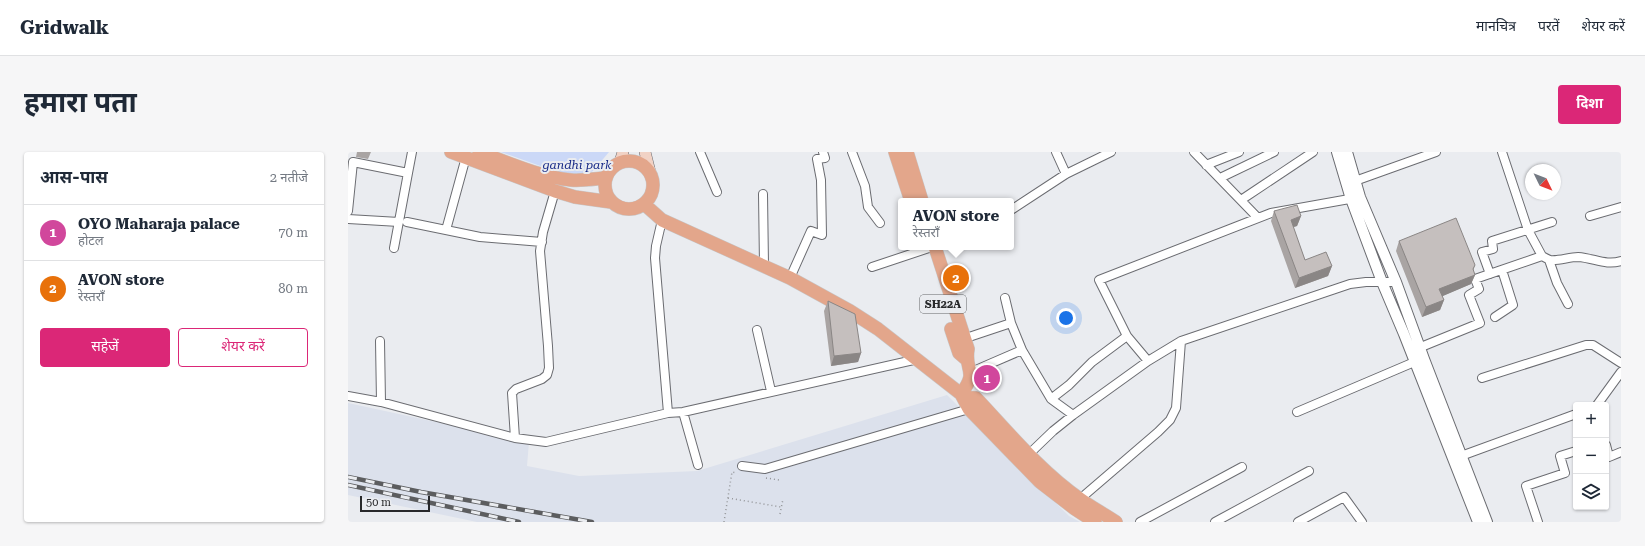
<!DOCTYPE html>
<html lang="hi">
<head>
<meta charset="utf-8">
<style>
  :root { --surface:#fff; --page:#f6f6f7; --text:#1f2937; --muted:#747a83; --line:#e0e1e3; --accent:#db2777 }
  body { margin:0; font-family:"Roboto Serif","Noto Sans Devanagari",serif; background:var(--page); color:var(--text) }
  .controls { position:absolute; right:12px; bottom:12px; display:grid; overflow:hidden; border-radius:4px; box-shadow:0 1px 3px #0004 }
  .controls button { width:36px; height:36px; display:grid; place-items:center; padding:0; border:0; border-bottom:1px solid var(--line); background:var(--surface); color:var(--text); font:20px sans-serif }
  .compass { position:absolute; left:1177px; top:12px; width:36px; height:36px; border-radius:50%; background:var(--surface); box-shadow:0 1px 3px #0004; rotate:133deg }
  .scale { position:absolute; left:12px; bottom:10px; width:70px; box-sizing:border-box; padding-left:4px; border:2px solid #28292b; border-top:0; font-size:11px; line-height:14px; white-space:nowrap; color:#28292b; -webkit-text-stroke:3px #eaecf0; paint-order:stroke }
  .you { position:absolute; left:718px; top:166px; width:14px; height:14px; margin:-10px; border:3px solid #fff; border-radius:50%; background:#1a73e8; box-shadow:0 0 0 6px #1a73e833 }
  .badge { display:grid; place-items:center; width:26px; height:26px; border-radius:50%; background:var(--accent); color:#fff; font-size:13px; font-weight:700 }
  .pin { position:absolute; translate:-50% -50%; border:2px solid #fff; box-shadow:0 1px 4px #0006 }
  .popup { position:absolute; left:550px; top:46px; width:116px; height:52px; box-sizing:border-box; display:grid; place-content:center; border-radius:4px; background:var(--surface); filter:drop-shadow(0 1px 3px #0005); font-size:13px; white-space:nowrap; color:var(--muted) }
  .popup b { font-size:15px; color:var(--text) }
  .popup::after { content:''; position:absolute; left:50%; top:100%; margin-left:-8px; border:8px solid transparent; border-top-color:var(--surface) }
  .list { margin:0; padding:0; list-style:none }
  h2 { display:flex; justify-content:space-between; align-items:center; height:52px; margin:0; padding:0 16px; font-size:17px }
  h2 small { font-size:13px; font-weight:400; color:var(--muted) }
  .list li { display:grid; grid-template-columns:26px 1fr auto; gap:12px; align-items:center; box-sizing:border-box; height:56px; padding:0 16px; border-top:1px solid var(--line) }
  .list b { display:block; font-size:15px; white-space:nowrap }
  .list p { margin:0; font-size:13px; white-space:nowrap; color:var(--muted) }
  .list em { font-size:13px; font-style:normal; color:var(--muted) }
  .actions { display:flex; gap:8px; padding:12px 16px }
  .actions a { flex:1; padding:9px 0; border:1px solid var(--accent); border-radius:4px; text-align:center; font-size:14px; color:var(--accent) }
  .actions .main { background:var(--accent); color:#fff }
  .icon { flex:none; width:22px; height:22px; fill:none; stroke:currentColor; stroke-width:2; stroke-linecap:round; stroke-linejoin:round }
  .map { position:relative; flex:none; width:1273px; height:370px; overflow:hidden; border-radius:4px }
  header { display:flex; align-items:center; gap:24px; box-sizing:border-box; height:56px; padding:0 20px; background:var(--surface); border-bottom:1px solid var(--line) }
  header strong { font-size:19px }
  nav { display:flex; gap:22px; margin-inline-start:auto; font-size:14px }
  .intro { display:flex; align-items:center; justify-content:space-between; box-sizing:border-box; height:96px; padding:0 24px }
  h1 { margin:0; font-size:28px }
  .button { padding:10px 18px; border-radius:4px; background:var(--accent); color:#fff; font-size:14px; font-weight:700 }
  main { display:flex; gap:24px; padding:0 24px }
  aside { flex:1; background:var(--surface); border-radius:4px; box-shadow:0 1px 3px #0004 }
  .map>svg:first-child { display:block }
</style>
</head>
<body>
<header>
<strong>Gridwalk</strong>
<nav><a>मानचित्र</a><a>परतें</a><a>शेयर करें</a></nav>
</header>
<div class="intro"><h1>हमारा पता</h1><a class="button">दिशा</a></div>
<main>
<aside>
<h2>आस-पास<small>2 नतीजे</small></h2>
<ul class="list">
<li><span class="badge" style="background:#d1479c">1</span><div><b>OYO Maharaja palace</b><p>होटल</p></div><em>70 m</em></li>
<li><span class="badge" style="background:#e8710a">2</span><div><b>AVON store</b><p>रेस्तराँ</p></div><em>80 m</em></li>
</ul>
<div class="actions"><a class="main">सहेजें</a><a>शेयर करें</a></div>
</aside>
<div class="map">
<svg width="1273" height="370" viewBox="0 0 1273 370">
  <rect width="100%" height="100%" fill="#eaecf0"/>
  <path fill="#dce1ec" d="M599 243 721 364 732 370H129L0 343V251L181 290 179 314 231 324 349 319Z"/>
  <path fill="#cbd8f7" d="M153 0H261L245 19 229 27Z"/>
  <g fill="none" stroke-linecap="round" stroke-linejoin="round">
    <g stroke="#6b6c71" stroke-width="10">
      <path id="minor" d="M352 0 369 40
        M504 0 517 34 520 55 532 71
        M708 0 718 22
        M846 0 910 66
        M1154 0 1180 78 1194 104
        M858 13 891 0
        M872 26 926 0
        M1007 29 1088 0
        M415 42 416 113
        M893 48 965 0
        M663 58 718 22 763 0
        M0 59 5 10 60 21 64 0
        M1242 64 1273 55
        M0 67 51 70
        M314 68 308 94 307 106 320 261
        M59 70 132 85 194 90
        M98 78 118 5
        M46 96 60 21
        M1201 108 1209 131 1220 152
        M524 115 584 95
        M1142 122 1134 100 1145 97 1144 89 1204 70
        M442 126 463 79 474 83 473 28 469 7 477 6 475 0
        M1147 165 1165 153 1154 118
        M409 178 423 239
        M615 187 663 171 657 146
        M32 189 33 250
        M1073 195 1132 171 1121 143 1131 137 1127 127 1194 104C1196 105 1199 107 1202 108 1211 109 1221 105 1230 105 1246 106 1258 114 1273 109
        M674 198 703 247 725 263
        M800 209 779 184 751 128 923 61 1007 46
        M623 220 674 198 663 171
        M1134 226 1238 193H1245L1273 211
        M0 244 33 250 167 286 198 290 320 261 335 260 570 207
        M703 247 721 233 744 210 779 184
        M1249 253 1273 220
        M335 260 350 313
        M949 260 1071 208
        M167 286 164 241 168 237 194 227 199 223 201 216 200 194 192 99 195 80 207 39
        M1258 293 1261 305 1273 300
        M680 303 705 279 725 263 800 209 833 189 1002 132 1018 130H1048
        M1113 304 1228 262
        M394 314 417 317 621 257
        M732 347 810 280 822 268 828 256 833 189
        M792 370 894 315
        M867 370 961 319
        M950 370 996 345 1014 370
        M1190 370 1178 334 1217 321 1212 304 1228 299"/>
    </g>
    <g stroke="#6b6c71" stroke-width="12">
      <path id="tertiary" d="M989 0 1003 47 1034 130 1056 182 1130 370
        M999 0 1012 45 1048 130 1076 207 1139 370"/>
    </g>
    <g stroke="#6b6c71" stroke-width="12">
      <path id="secondary" d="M297 0 302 20
        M272 10 275 0"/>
    </g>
    <g stroke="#c7c7c8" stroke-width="14">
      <path id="primary" d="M103 0 207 39 227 45 263 50
        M131 0C161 11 192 25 223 28 234 29 246 27 257 26
        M547 0 563 49
        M559 0 574 49
        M257 33a24 24 0 1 1 48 0a24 24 0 1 1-48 0Z
        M296 52 314 68 442 126 502 159 530 177 613 242 621 257 692 330 727 357 747 370
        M587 95 620 197C616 220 631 218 613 242
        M603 177 611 201 618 207
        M616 245 628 246C661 281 692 319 732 347 743 355 756 362 768 370"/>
    </g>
    <path stroke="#939598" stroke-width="1.5" stroke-dasharray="1 3" stroke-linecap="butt" d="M418 326 431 328
      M380 346 433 355
      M432 362 435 347
      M376 370 384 320 389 321"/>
    <use href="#minor" stroke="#fff" stroke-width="8"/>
    <use href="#tertiary" stroke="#fff" stroke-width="10"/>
    <use href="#secondary" stroke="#f1d2c5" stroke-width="11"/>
    <use href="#primary" stroke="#e3a68b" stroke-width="13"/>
    <g stroke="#5c5d5f" stroke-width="4.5">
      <path id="rail" d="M0 325 73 340 244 370
        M0 333 171 370"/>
    </g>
    <use href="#rail" stroke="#eaecf0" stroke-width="3" stroke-dasharray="9" stroke-linecap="butt"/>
  </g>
  <path fill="#a9a4a3" d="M9 0H23L20 7 8 5Z
    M926 59 953 64 949 74 945 75 957 108 984 114 980 124 947 136 923 69Z
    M1051 89 1127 113 1125 118 1127 123 1123 132 1094 144 1096 148 1092 158 1074 165 1048 99Z
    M480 149 513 201 510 210 483 214 476 159Z"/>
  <path fill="#8a8685" d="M953 64 949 74 939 77 943 68Z
    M1127 113 1123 124 1127 123 1123 132 1088 147 1091 137 1125 117Z
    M984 114 980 124 947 136 951 126Z
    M1096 148 1092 158 1074 165 1078 155Z
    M513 201 510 210 483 214 486 204Z"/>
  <path fill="#c5bfbe" stroke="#8a8685" d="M949 53 953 64 943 68 957 108 978 100 984 114 951 126 926 59Z
    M1108 66 1127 113 1125 117 1127 123 1091 137 1096 148 1078 155 1051 89Z
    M480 149 507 162 513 201 486 204Z"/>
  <g text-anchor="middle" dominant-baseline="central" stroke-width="4" stroke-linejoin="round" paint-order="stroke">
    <rect fill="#eaecf0" stroke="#626466" stroke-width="1" x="572" y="143" width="46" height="18" rx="3"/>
    <g font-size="11" font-weight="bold" fill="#28292b">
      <text x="595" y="152">SH22A</text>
    </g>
    <g font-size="12" font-style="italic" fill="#172987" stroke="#eaecf0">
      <text x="229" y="13">gandhi park</text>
    </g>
  </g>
</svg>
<div class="controls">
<button>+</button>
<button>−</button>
<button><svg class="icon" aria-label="layers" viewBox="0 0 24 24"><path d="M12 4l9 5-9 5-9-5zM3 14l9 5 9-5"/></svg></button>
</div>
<svg class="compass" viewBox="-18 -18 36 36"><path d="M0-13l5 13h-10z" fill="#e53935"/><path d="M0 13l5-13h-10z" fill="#747a83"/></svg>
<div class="scale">50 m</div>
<div class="you"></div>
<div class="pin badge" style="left:639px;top:226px;background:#d1479c">1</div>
<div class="pin badge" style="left:608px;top:126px;background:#e8710a">2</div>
<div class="popup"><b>AVON store</b>रेस्तराँ</div>
</div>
</main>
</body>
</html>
